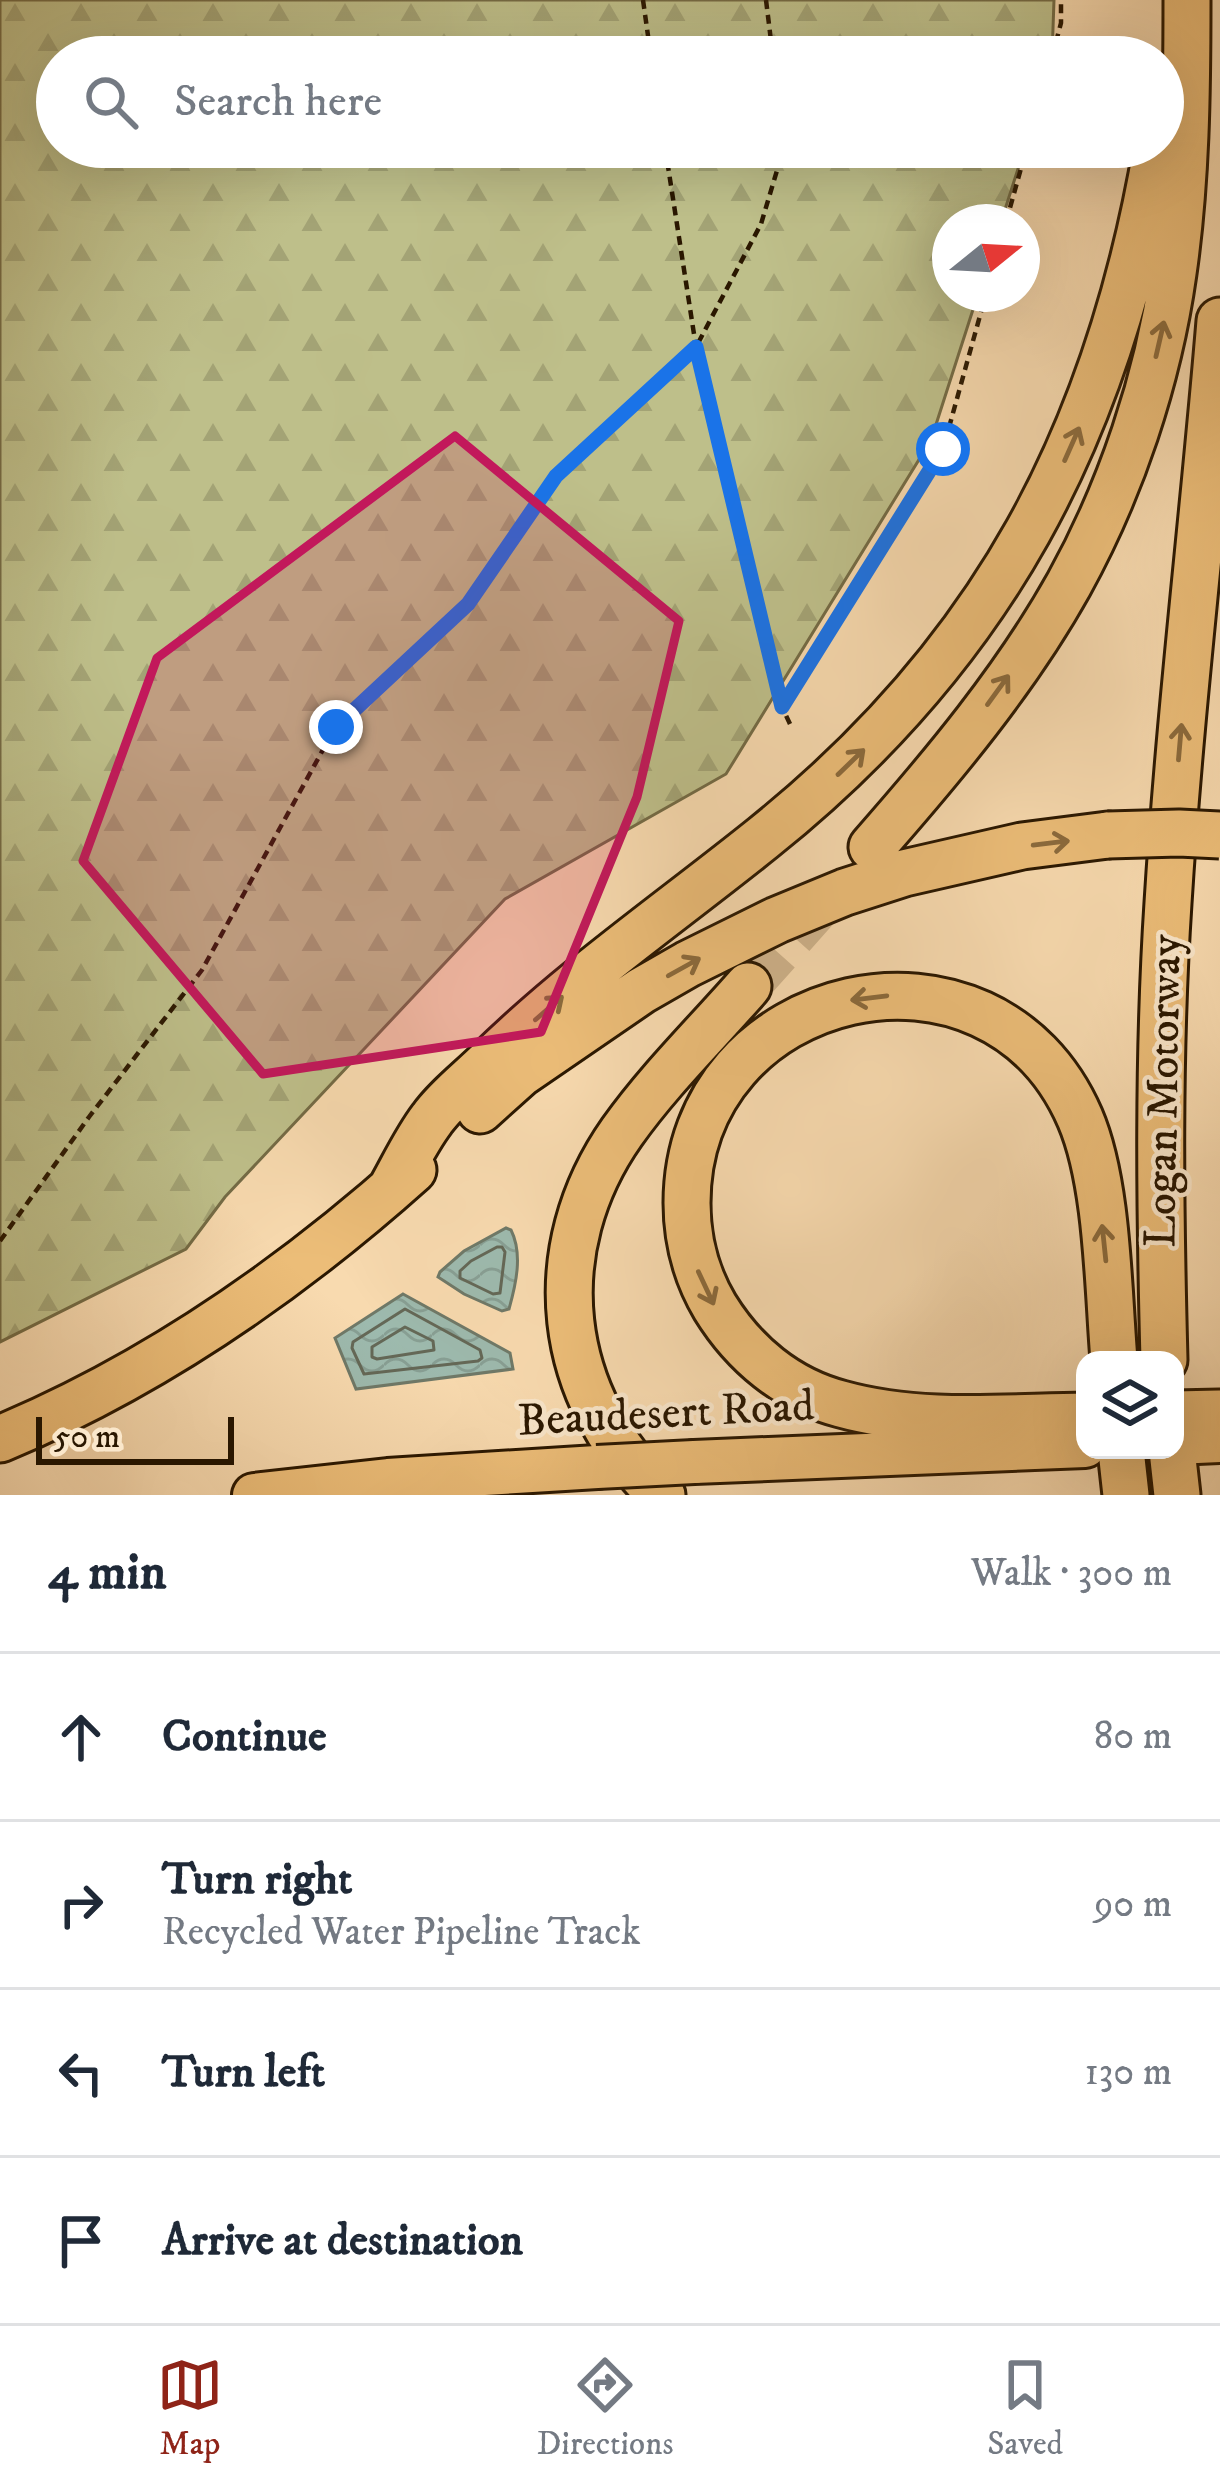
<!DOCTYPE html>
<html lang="en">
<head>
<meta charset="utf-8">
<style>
  :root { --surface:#fff; --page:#f2f2f3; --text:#1f2937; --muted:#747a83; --line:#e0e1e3; --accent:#8f2418 }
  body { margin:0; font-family:"IM FELL DW Pica",serif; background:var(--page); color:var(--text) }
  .controls { position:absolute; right:36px; bottom:36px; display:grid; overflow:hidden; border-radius:24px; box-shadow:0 12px 48px #0002 }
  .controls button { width:108px; height:108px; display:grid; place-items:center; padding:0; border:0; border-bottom:3px solid var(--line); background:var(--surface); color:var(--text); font:60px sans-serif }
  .compass { position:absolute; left:932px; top:204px; width:108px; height:108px; border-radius:50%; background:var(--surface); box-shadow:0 12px 48px #0002; rotate:72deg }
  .scale { position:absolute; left:36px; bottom:30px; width:198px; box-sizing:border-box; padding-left:12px; border:6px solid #2a1700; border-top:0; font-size:33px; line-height:42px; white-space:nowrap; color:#2a1700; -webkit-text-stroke:9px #fae7cb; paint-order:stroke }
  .stop { position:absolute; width:36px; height:36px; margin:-27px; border:9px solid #1a73e8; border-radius:50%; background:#fff }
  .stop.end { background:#1a73e8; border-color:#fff; box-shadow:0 3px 12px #0008 }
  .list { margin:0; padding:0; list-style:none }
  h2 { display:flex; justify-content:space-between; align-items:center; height:156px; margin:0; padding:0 48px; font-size:51px }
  h2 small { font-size:39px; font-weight:400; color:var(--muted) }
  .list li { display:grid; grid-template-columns:78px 1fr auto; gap:36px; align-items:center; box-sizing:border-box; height:168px; padding:0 48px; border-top:3px solid var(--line) }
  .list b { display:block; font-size:45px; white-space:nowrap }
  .list p { margin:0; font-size:39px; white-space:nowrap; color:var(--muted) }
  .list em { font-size:39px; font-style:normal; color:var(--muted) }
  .icon { flex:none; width:66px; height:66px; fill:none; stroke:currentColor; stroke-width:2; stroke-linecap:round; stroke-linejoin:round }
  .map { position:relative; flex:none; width:1220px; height:1495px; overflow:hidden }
  .search { position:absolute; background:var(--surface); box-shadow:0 12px 48px #0002; left:36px; right:36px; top:36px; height:132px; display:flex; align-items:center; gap:30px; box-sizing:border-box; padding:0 42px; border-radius:66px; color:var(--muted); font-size:45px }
  .sheet { height:828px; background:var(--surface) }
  nav { display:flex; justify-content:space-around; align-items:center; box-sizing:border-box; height:168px; border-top:3px solid var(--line); background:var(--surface); font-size:33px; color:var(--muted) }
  nav a { display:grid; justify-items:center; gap:6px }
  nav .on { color:var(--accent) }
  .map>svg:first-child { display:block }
</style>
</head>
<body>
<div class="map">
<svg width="1220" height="1495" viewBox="0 0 1220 1495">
  <defs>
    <pattern id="forest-firs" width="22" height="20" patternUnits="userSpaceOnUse" patternTransform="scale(3)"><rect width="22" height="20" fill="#bebf8a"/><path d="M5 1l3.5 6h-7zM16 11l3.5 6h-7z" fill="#a3a375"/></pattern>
    <pattern id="water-waves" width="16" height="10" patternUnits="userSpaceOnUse" patternTransform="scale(3)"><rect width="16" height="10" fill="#9dbaae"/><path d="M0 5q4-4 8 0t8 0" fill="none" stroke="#879f94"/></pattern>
  </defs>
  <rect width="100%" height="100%" fill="#f8daaf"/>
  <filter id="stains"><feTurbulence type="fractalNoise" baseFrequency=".00167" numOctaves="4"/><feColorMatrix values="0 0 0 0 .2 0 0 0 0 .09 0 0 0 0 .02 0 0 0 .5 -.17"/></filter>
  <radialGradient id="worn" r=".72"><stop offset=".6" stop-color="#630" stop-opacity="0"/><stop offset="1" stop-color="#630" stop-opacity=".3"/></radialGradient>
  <path fill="url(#forest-firs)" stroke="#746b45" stroke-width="3" d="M0 0H1054L1052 57H57V147H1025L1001 222H950V294H978L931 440 726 774 505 899 225 1197 186 1249 0 1342Z"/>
  <path fill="url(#water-waves)" stroke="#6f7968" stroke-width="3" d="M506 1228 511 1230C523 1254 516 1284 509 1309L502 1311 464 1294 438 1277 440 1272 464 1251Z
    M403 1294 510 1353 513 1369 356 1389 335 1338Z"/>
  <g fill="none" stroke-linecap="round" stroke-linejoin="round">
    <path stroke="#646857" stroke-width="3" d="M497 1247H502L505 1252 500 1293 493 1294 460 1278V1271L471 1261Z
      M405 1309 480 1350 482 1358 478 1361 364 1374 352 1348 353 1342Z
      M405 1327 433 1341 434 1350 377 1359 372 1357V1347Z"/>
    <path stroke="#cfb38c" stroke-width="45" stroke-dasharray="45 22" stroke-linecap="butt" d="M748 986 830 894"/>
    <g stroke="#2a1700" stroke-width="48">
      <path id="trunk" d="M1175 1443 1220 1441
        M694 1462 1085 1446
        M254 1495 388 1480 597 1467"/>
    </g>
    <g stroke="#2a1700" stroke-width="51">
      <path id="motorway" d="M872 847C944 765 1016 679 1069 584 1121 490 1158 380 1173 273 1186 183 1187 91 1187 0
        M480 1110 520 1074 641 991 688 964 777 920 845 892 904 873 1022 846 1108 835
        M391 1189C404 1166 416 1140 432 1119 447 1098 471 1080 490 1061 574 979 671 912 763 838 993 654 1108 435 1157 147
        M1164 1360C1160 1208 1158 1055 1168 903 1180 709 1204 515 1220 321
        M1175 1414 1220 1413
        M1085 1416C1004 1417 920 1426 841 1404 787 1390 744 1354 715 1307 696 1275 687 1240 687 1203 687 984 991 913 1080 1118 1108 1183 1108 1289 1114 1360
        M0 1439C153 1375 289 1281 413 1170
        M1121 1450 1126 1495
        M1172 1450 1177 1495
        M662 1495C555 1398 539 1250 622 1132 659 1080 706 1034 748 986"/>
    </g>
    <path stroke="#2a1700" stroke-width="4.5" stroke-dasharray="9 6" stroke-linecap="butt" d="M643 0 651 57
      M766 0 773 57
      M1052 57 1061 23V0
      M1006 222 1027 147
      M782 707 696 347 761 224 784 147
      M790 724 782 707 943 449 986 294
      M0 1241 89 1117 202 970 336 726 468 604 556 477 696 347 665 147"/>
    <use href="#trunk" stroke="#ecbd78" stroke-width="42"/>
    <use href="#motorway" stroke="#ecbd78" stroke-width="45"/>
    <g stroke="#2a1700" stroke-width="48" stroke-linecap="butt">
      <path id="trunk-bridge" d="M597 1467 694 1462"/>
    </g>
    <g stroke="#2a1700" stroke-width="51" stroke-linecap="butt">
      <path id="motorway-bridge" d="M1108 835 1179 833 1220 835"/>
    </g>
    <use href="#trunk-bridge" stroke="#ecbd78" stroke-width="42"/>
    <use href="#motorway-bridge" stroke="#ecbd78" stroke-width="45"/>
  </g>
  <defs><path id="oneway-shaft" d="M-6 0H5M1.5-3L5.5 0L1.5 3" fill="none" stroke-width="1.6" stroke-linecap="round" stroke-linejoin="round" transform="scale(3)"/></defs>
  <g stroke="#8b6a3c">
    <use href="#oneway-shaft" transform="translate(1160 339) rotate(-77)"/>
    <use href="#oneway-shaft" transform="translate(1072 444) rotate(-66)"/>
    <use href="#oneway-shaft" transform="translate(998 690) rotate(-54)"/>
    <use href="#oneway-shaft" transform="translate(1180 742) rotate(-85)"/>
    <use href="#oneway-shaft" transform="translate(851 762) rotate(-44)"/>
    <use href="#oneway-shaft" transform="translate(1051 843) rotate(-7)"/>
    <use href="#oneway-shaft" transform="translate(684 967) rotate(-29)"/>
    <use href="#oneway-shaft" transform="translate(869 998) rotate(173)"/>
    <use href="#oneway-shaft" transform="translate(549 1008) rotate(-41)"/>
    <use href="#oneway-shaft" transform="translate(1104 1243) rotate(-96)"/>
    <use href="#oneway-shaft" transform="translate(706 1288) rotate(65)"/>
  </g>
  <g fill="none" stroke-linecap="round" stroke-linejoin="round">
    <path stroke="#1a73e8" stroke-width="15" d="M336 727 468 604 556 476 696 347 782 707 943 449"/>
  </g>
  <path fill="#c2185b" fill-opacity="0.2" stroke="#c2185b" stroke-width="9" stroke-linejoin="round" d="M455 436 679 621 637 797 541 1032 263 1074 83 861 157 658Z"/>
  <g text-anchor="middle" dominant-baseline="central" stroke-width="9" stroke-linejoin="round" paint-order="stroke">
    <g font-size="45" fill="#2a1700" stroke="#fae7cb">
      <text transform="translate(1164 1091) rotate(-89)">Logan Motorway</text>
      <text transform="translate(666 1414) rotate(-3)">Beaudesert Road</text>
    </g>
  </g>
  <rect width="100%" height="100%" filter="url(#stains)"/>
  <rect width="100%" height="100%" fill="url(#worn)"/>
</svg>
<div class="controls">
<button><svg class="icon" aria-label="layers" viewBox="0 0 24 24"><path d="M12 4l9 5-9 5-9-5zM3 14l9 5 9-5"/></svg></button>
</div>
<svg class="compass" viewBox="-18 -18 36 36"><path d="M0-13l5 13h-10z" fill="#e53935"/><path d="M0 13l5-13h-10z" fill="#747a83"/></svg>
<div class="scale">50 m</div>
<div class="stop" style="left:943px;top:449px"></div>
<div class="stop end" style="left:336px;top:727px"></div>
<div class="search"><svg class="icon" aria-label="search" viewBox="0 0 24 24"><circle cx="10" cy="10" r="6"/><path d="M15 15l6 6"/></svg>Search here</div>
</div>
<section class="sheet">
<h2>4 min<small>Walk · 300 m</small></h2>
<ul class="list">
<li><svg class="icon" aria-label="ahead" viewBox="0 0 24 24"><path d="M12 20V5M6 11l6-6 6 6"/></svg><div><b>Continue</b></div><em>80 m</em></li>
<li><svg class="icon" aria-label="right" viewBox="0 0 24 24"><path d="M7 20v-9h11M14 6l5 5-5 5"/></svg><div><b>Turn right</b><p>Recycled Water Pipeline Track</p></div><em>90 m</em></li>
<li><svg class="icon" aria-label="left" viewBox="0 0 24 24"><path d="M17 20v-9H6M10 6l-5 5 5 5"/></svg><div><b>Turn left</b></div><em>130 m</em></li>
<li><svg class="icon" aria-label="arrive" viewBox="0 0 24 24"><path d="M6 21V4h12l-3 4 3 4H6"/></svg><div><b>Arrive at destination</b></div></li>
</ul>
</section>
<nav>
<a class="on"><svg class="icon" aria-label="map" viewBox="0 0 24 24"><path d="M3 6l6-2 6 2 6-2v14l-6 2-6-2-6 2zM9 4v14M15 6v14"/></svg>Map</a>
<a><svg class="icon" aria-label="directions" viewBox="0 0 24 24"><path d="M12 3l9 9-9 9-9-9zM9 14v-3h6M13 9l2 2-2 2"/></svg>Directions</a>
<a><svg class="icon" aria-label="saved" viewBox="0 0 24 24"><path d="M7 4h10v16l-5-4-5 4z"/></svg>Saved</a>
</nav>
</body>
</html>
